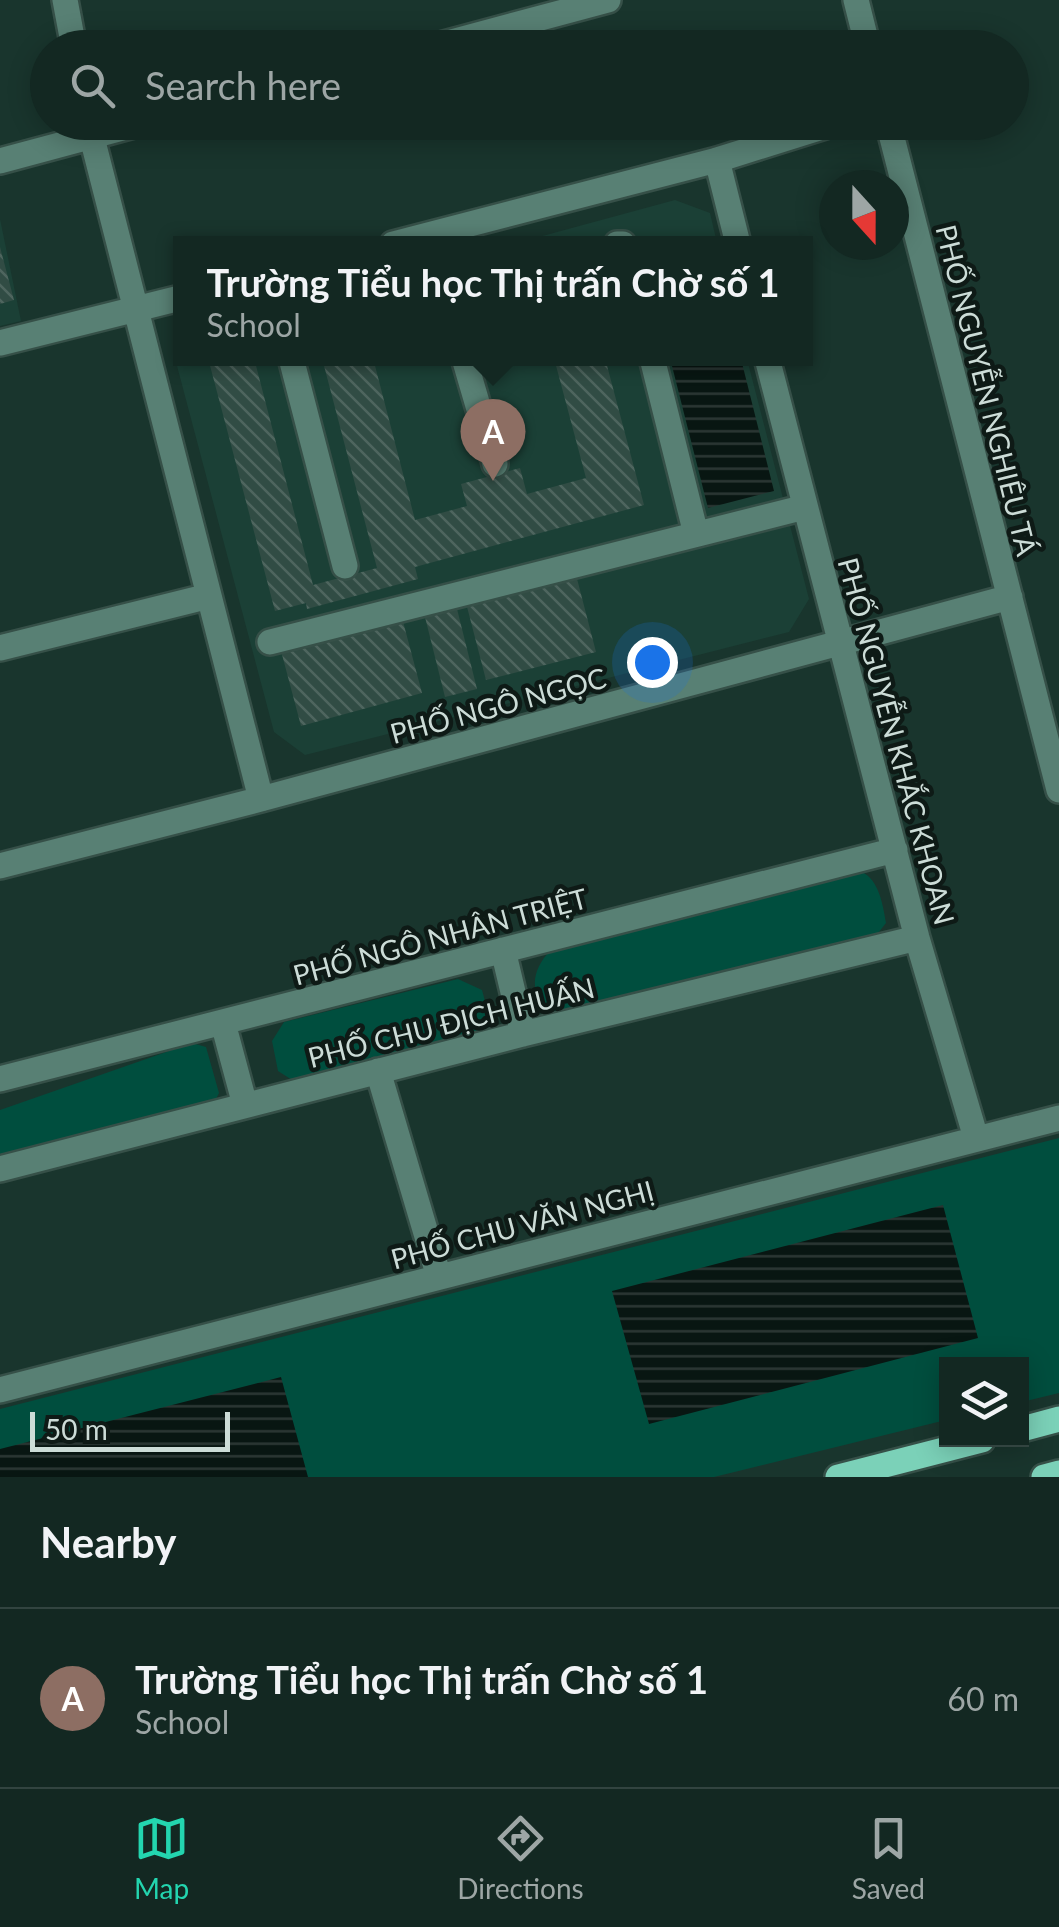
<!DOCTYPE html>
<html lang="en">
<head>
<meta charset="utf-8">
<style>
  :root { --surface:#132822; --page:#20342f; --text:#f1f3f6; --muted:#9da6a5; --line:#324440; --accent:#23d5af }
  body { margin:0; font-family:Lato,sans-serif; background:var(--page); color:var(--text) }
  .controls { position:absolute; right:30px; bottom:30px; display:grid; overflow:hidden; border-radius:0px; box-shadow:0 5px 25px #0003 }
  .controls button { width:90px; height:90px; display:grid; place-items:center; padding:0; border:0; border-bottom:2px solid var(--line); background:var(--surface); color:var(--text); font:50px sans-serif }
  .compass { position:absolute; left:819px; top:170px; width:90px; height:90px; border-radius:50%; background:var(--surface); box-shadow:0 5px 25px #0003; rotate:159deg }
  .scale { position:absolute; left:30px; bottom:25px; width:200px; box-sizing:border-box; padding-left:10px; border:5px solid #ccdcd7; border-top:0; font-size:28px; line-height:35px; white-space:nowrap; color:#ccdcd7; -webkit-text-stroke:8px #0e1a16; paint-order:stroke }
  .you { position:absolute; left:652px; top:662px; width:35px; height:35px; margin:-25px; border:8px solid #fff; border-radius:50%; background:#1a73e8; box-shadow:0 0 0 15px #1a73e833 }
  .badge { display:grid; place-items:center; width:65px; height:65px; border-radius:50%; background:var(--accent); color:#fff; font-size:32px; font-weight:700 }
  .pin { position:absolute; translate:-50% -82px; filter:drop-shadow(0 2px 5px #0008) }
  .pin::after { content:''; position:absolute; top:52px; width:35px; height:30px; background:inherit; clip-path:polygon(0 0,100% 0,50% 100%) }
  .popup { position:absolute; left:173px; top:236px; width:640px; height:130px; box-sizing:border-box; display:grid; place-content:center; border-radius:0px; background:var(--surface); filter:drop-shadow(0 2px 8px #0005); font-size:32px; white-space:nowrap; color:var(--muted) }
  .popup b { font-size:38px; color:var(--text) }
  .popup::after { content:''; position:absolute; left:50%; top:100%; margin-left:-20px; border:20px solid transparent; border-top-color:var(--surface) }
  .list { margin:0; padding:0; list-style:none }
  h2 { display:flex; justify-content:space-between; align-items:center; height:130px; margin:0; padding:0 40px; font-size:42px }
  h2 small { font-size:32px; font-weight:400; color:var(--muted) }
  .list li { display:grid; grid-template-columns:65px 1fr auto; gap:30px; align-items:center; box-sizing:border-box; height:180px; padding:0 40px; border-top:2px solid var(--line) }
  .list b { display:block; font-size:38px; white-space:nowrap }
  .list p { margin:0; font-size:32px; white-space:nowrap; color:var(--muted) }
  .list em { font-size:32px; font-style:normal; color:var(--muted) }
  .icon { flex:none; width:55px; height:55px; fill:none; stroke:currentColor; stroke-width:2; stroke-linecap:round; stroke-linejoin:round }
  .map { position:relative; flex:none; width:1059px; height:1477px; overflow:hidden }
  .search { position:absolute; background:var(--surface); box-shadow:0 5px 25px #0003; left:30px; right:30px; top:30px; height:110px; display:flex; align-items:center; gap:25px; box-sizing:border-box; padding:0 35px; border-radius:55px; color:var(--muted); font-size:38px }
  .sheet { height:310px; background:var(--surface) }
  nav { display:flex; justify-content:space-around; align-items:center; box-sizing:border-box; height:140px; border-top:2px solid var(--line); background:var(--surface); font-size:28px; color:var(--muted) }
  nav a { display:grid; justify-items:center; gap:5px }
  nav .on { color:var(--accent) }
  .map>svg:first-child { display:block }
</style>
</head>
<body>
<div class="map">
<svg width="1059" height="1477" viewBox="0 0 1059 1477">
  <defs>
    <pattern id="water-rules" width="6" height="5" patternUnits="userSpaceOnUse" patternTransform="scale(2.5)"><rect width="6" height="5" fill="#081612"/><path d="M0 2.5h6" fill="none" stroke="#2b3734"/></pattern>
    <pattern id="building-back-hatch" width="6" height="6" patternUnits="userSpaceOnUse" patternTransform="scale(2.5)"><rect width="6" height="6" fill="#314c44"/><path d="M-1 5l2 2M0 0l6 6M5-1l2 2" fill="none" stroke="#4e655e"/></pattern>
  </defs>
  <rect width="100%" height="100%" fill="#19352d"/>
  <path fill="#1b4036" d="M675 200 710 213 717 243 513 244Z
    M0 219 21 321 0 326Z
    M180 358 747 359 809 599 789 632 305 755 274 732 176 362Z"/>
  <path fill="#004e3e" d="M862 872C879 880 883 905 886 923L875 937 554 1017C529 997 529 972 551 950Z
    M458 979 482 990 491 1023 481 1039 300 1085 278 1071 272 1041 284 1022Z
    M192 1043 206 1047 219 1093 210 1111 0 1165V1110Z
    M1059 1138V1393L1022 1402V1364H946V1420L714 1477H0V1409Z"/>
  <path fill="url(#water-rules)" d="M703 359H741L774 491 708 508 672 366Z
    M943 1205 978 1338 649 1424 612 1291Z
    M281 1377 308 1477H0V1449Z"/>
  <path fill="url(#building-back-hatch)" d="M0 247 14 300 0 304Z
    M208 358H254L313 585 377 568 322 358H373L415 520 467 506 461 484 520 468 527 494 586 478 554 358H605L644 505 415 567 418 579 307 609 306 603 275 611Z
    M575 571 596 652 486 680 465 599Z
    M456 605 477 689 445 697 424 613Z
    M401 614 422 693 301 726 280 647Z"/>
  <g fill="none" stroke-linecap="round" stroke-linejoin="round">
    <g stroke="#365048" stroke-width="30">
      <path id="minor" d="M65 0 74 48
        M856 0 868 48
        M429 48 608 0
        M88 122 261 799
        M888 122 1059 790
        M717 160 738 244
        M0 161 145 122
        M393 244 717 160 838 122
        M617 244H623
        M0 343 180 298
        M291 358 345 566
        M464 358 495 464
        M652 358 696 534
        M767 358 917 938 976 1138
        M270 642 805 507
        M0 648 209 596
        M0 866 261 799 1010 597
        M503 950 523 1034
        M223 1023 245 1105
        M378 1071 439 1277
        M0 1079 895 850
        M0 1169 523 1034 917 938
        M0 1390 1059 1118"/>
    </g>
    <g stroke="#365048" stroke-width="30">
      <path id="major" d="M1022 1429 1059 1419
        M838 1477 982 1440
        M1044 1477 1059 1473"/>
    </g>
    <use href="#minor" stroke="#588074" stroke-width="25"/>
    <use href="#major" stroke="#7bd1b8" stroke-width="25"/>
  </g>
  <g text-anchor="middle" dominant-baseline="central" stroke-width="9" stroke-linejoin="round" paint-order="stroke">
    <g font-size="28" fill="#ccdcd7" stroke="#0e1a16">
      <text transform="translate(987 390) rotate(76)">PHỐ NGUYỄN NGHIÊU TÁ</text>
      <text transform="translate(498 705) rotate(-15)">PHỐ NGÔ NGỌC</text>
      <text transform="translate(897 741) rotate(75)">PHỐ NGUYỄN KHẮC KHOAN</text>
      <text transform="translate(440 936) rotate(-15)">PHỐ NGÔ NHÂN TRIỆT</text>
      <text transform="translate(451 1022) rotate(-14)">PHỐ CHU ĐỊCH HUẤN</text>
      <text transform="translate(522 1224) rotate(-15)">PHỐ CHU VĂN NGHỊ</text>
    </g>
  </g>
</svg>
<div class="controls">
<button><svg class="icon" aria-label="layers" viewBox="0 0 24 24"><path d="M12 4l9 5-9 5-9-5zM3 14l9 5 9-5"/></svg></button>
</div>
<svg class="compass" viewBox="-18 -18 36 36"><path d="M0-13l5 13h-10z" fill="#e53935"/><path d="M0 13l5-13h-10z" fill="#9da6a5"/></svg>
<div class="scale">50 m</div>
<div class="you"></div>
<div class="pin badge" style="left:493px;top:481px;background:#8d6e63">A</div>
<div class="popup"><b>Trường Tiểu học Thị trấn Chờ số 1</b>School</div>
<div class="search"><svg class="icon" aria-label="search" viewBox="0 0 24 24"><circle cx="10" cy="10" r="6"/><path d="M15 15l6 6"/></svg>Search here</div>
</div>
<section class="sheet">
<h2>Nearby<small></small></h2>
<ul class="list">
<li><span class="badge" style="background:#8d6e63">A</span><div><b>Trường Tiểu học Thị trấn Chờ số 1</b><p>School</p></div><em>60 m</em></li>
</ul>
</section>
<nav>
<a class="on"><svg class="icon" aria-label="map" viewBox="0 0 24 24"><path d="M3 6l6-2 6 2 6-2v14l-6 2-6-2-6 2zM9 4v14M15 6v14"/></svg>Map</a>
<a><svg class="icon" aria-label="directions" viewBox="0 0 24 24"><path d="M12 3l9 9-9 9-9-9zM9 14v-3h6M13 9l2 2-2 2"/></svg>Directions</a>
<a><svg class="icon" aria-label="saved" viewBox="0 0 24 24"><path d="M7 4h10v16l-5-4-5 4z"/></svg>Saved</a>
</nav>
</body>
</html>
